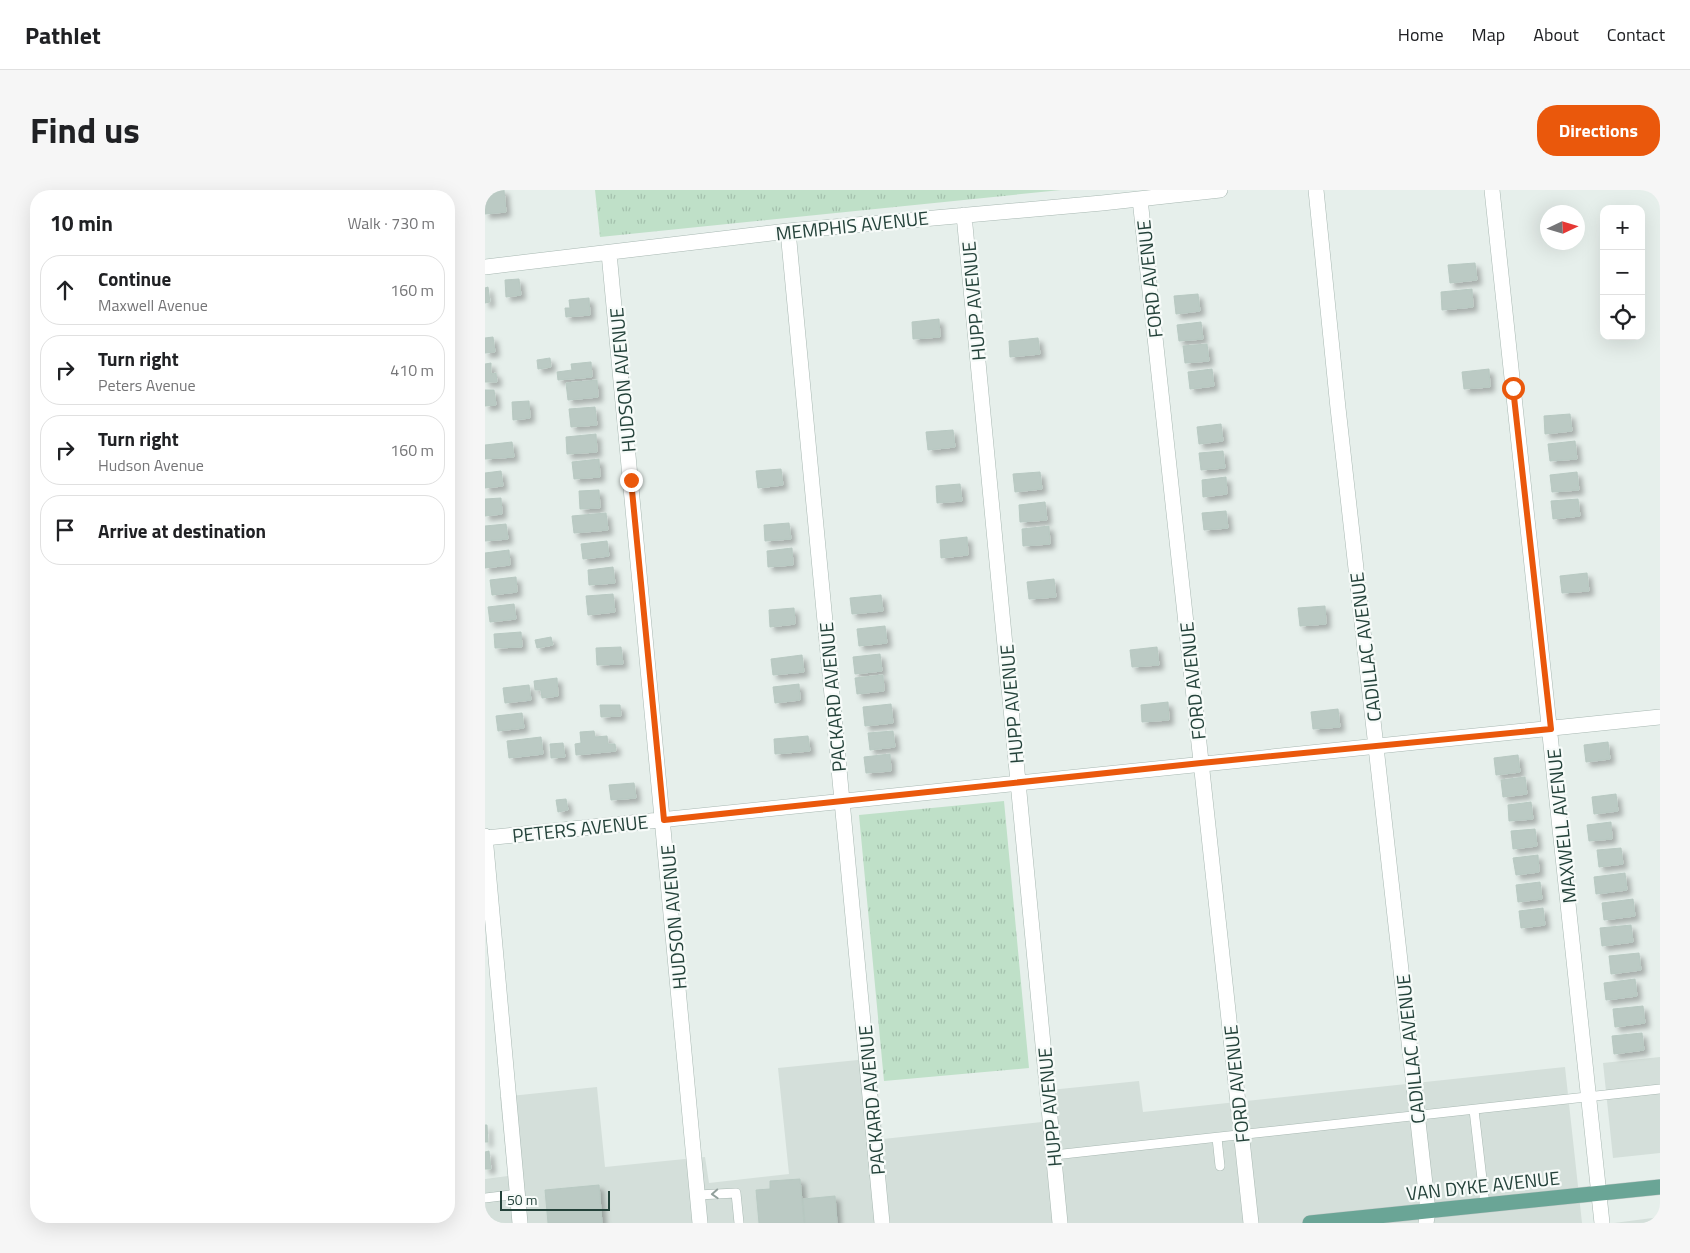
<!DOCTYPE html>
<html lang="en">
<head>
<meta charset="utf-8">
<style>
  :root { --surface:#fff; --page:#f6f6f6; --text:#202124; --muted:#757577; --line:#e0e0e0; --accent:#ea580c }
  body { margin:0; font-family:"Titillium Web",sans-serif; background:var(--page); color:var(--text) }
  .controls { position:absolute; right:15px; top:15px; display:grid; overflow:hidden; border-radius:10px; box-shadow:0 5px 20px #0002 }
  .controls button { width:45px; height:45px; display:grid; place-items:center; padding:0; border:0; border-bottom:1px solid var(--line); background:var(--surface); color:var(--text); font:25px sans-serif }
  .compass { position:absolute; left:1055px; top:15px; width:45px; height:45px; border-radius:50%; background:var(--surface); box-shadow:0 5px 20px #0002; rotate:86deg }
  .scale { position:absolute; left:15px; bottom:12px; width:110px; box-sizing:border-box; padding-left:5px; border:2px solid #24423a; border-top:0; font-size:14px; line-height:18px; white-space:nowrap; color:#24423a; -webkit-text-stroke:4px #f7fbf9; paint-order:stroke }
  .stop { position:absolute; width:15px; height:15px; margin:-11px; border:4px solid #ea580c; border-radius:50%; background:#fff }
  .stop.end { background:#ea580c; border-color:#fff; box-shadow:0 1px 5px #0008 }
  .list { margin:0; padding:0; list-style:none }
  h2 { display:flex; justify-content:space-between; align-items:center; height:65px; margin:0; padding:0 20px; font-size:21px }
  h2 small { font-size:16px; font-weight:400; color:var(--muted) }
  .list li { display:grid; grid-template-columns:32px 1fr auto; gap:15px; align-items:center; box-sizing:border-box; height:70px; margin:0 10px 10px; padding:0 10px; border:1px solid var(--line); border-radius:20px }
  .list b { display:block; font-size:19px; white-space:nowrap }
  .list p { margin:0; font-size:16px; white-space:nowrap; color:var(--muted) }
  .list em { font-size:16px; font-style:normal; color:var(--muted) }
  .icon { flex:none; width:28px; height:28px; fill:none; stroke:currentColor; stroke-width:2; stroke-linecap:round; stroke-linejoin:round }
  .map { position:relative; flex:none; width:1175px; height:1033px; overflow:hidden; border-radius:20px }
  header { display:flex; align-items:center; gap:30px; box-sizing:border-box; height:70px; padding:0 25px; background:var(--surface); border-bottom:1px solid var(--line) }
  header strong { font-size:24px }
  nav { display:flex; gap:28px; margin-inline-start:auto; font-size:18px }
  .intro { display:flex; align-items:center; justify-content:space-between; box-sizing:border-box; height:120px; padding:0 30px }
  h1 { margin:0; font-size:35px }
  .button { padding:12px 22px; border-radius:20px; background:var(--accent); color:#fff; font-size:18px; font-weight:700 }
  main { display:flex; gap:30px; padding:0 30px }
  aside { flex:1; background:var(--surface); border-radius:20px; box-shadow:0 5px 20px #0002 }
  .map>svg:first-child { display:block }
</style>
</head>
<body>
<header>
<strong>Pathlet</strong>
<nav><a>Home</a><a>Map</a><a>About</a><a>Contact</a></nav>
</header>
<div class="intro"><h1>Find us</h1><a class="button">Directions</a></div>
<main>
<aside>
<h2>10 min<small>Walk · 730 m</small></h2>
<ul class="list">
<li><svg class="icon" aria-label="ahead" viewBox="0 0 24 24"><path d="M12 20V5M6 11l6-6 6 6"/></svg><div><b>Continue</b><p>Maxwell Avenue</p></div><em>160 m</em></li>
<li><svg class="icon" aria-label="right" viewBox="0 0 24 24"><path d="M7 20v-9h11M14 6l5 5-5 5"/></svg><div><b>Turn right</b><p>Peters Avenue</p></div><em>410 m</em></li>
<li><svg class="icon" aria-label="right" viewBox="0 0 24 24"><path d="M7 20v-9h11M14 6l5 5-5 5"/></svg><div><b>Turn right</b><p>Hudson Avenue</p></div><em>160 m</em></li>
<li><svg class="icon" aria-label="arrive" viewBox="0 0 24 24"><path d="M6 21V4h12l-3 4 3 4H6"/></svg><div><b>Arrive at destination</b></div></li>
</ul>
</aside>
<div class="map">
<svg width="1175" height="1033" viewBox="0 0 1175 1033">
  <defs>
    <pattern id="grass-tufts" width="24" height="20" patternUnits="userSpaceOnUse" patternTransform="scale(1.25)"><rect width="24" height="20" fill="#bfe0c8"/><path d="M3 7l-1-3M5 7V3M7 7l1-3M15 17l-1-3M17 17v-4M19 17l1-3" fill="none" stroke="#a4c1ad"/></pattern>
    <filter id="shadow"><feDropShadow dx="4.5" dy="4.5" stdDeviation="2.5" flood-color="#0004"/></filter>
  </defs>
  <rect width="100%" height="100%" fill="#e6efeb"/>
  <path fill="#d4dfda" d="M1175 867V963L1128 968 1118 873Z
    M373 870 392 892 398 949 557 932 555 901 654 891 658 922 1080 877 1097 1033H0V989L23 986 15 907 112 897 120 977 220 967 224 993 304 984 293 878Z
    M1175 1027V1033H1129Z"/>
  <path fill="url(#grass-tufts)" d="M110 0H576L115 47Z
    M519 611 544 878 399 891 374 625Z"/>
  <path fill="#bbcac4" stroke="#b8c9c2" filter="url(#shadow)" d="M0 0H19L21 22 0 24Z
    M990 73 992 90 965 93 963 75Z
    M34 89 36 105 21 107 20 90Z
    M3 97 5 112 0 113V98Z
    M987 99 988 117 957 120 956 102Z
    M713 104 715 121 691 124 689 106Z
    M104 108 105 125 81 127 80 118H85L84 110Z
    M454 129 455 147 428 149 427 132Z
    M716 132 718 149 694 151 692 135Z
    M8 147 10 162 0 163V148Z
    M553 148 555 164 525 167 524 151Z
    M722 154 724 171 700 173 698 156Z
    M65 168 66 177 53 179 52 170Z
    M106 172 107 187 73 190 72 182 87 180 86 174Z
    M6 173V184L11 183 12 192H0V174Z
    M727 179 729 196 705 199 703 182Z
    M1004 179 1005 197 979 199 977 182Z
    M112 190 113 207 83 210 81 193Z
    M0 200H9L11 215 0 216Z
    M44 211 45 228 28 230 27 212Z
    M110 217 112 235 86 237 84 219Z
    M1085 224 1087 241 1060 244 1059 226Z
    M736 234 738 251 714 254 712 237Z
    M468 240 470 257 443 260 441 242Z
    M111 244 112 262 82 264 81 247Z
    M1090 251 1092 269 1065 271 1063 254Z
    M27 252 29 267 0 269V255Z
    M738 261 740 278 716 280 714 263Z
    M114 269 115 287 89 289 87 272Z
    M296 279 298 295 273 298 271 281Z
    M16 281 18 296 0 298V283Z
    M555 282 557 299 530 302 528 284Z
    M1092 282 1094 300 1067 302 1065 285Z
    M741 287 742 304 718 307 717 290Z
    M475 294 477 311 452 313 451 296Z
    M114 300 115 318 95 319 94 301Z
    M16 308 17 324 0 326V309Z
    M1093 309 1095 326 1068 329 1066 311Z
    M560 312 562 330 535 332 534 315Z
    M741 321 743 338 719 340 717 323Z
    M121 323 123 340 89 343 87 326Z
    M304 333 306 349 280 351 279 335Z
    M21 334 23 349 0 351V336Z
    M564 336 565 354 538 356 537 339Z
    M482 347 483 365 456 368 455 350Z
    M122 351 124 366 98 369 96 354Z
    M307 358 308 375 283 377 282 361Z
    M24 360 25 375 0 378V363Z
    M128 377 130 393 104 395 103 380Z
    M1102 383 1104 401 1077 403 1075 386Z
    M31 387 32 402 7 405 5 390Z
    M569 389 571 407 544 409 542 392Z
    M128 404 130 422 103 425 101 406Z
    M396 405 398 421 367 424 365 408Z
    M29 414 31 429 5 432 3 417Z
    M840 416 841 434 815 436 813 418Z
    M309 418 310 434 285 437 284 420Z
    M400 436 402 453 374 456 372 439Z
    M36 442 37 457 10 458 9 444Z
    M66 447 68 455 52 458 50 450Z
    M136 457 138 474 112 475 111 458Z
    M672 457 674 475 647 477 645 460Z
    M395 464 397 481 370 484 368 467Z
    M317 465 319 482 288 485 286 469Z
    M398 485 399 501 372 504 370 488Z
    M72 488 73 506 57 508 56 500H50L49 491Z
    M314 494 315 510 290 513 288 497Z
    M44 495 46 510 20 513 18 498Z
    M683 512 684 530 657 532 656 515Z
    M406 514 408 533 380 536 378 517Z
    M115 515H135L136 526 116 527Z
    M853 519 855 537 828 539 826 522Z
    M37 523 39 538 13 541 11 526Z
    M109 541 110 547 122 546 123 554H130L131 561 91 565 90 554 96 553 95 542Z
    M408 541 410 557 385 560 383 543Z
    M323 546 325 561 290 564 289 549Z
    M56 547 58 564 24 568 22 551Z
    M1123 552 1125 569 1101 572 1099 555Z
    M78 553 80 567 66 568 65 554Z
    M405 564 406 581 381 583 379 567Z
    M1033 565 1035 582 1011 585 1009 568Z
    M1040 587 1042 604 1018 607 1016 590Z
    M149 593 151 608 126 610 124 595Z
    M1131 604 1133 621 1109 624 1107 607Z
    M81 609 83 620 73 622 71 610Z
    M1046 612 1048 629 1024 631 1023 615Z
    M1126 632 1127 649 1104 651 1102 635Z
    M1050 639 1052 656 1028 659 1026 641Z
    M1136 658 1138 674 1114 677 1112 660Z
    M1053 665 1054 682 1031 685 1028 668Z
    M1140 683 1142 700 1111 704 1109 687Z
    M1055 692 1057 709 1033 712 1031 695Z
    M1148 709 1150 726 1119 730 1117 713Z
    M1058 718 1060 735 1036 738 1034 721Z
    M1146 735 1148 752 1117 756 1115 738Z
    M1154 763 1156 780 1126 784 1124 766Z
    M1150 789 1152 806 1121 810 1119 793Z
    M1158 816 1160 833 1130 837 1128 819Z
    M1157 843 1159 860 1129 864 1127 846Z
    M0 935H2L3 952H0Z
    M4 961 6 979H0V962Z
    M315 989 319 1033H274L271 1000 285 999V991Z
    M114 995 117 1033H63L60 1000Z
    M350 1006 352 1033H320L318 1009Z"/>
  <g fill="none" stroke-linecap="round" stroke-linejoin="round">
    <g stroke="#a8b8b2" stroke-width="10">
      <path id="lane" d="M989 920 1000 1015
        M732 948 735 976
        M569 965 1175 899
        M213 1005 251 1003 254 1033
        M0 1008 33 1004"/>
    </g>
    <g stroke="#a8b8b2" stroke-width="16">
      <path id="street" d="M831 0 853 218 943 1021 941 1033
        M1007 0 1117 1033
        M655 9 766 1033
        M479 25 575 1033
        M303 41 397 1033
        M124 63 215 1033
        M0 77 303 41 617 13 735 0
        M0 646 35 1033
        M0 648 1175 527"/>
    </g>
    <g stroke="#c2cac8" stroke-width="16">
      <path id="primary" d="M825 1033 1175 997"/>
    </g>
    <use href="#lane" stroke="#fff" stroke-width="9"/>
    <use href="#street" stroke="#fff" stroke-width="15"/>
    <use href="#primary" stroke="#6aa596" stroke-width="15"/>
  </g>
  <defs><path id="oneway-chevron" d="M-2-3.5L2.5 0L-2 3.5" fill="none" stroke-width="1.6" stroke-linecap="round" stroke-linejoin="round" transform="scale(1.25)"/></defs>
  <use stroke="#92a09c" href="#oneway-chevron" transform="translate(230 1004) rotate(177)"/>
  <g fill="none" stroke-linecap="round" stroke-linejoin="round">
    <path stroke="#ea580c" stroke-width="6" d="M146 290 179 630 716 573 1066 539 1028 198"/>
  </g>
  <g text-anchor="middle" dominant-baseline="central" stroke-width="4.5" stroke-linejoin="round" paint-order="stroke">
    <g font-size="19" fill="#24423a" stroke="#f7fbf9">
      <text transform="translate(367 35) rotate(-6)">MEMPHIS AVENUE</text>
      <text transform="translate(664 89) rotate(-96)">FORD AVENUE</text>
      <text transform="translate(488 111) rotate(-95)">HUPP AVENUE</text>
      <text transform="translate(137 190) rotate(-95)">HUDSON AVENUE</text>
      <text transform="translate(880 457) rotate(-97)">CADILLAC AVENUE</text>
      <text transform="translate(707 491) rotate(-96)">FORD AVENUE</text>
      <text transform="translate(347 507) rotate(-95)">PACKARD AVENUE</text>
      <text transform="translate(526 514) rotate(-95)">HUPP AVENUE</text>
      <text transform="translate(1076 636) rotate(-96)">MAXWELL AVENUE</text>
      <text transform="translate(95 638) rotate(-6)">PETERS AVENUE</text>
      <text transform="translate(188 727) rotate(-95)">HUDSON AVENUE</text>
      <text transform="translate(925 859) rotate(-96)">CADILLAC AVENUE</text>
      <text transform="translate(751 894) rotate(-96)">FORD AVENUE</text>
      <text transform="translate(386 910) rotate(-95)">PACKARD AVENUE</text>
      <text transform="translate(564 917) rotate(-95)">HUPP AVENUE</text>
      <text transform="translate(998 995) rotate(-6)">VAN DYKE AVENUE</text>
    </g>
  </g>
</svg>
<div class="controls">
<button>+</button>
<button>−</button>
<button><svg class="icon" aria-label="locate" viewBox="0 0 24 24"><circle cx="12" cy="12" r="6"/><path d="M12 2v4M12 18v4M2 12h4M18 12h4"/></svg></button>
</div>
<svg class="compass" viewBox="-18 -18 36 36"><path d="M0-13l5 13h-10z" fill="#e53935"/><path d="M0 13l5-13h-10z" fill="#757577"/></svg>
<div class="scale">50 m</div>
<div class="stop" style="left:1028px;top:198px"></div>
<div class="stop end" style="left:146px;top:290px"></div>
</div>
</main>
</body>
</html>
